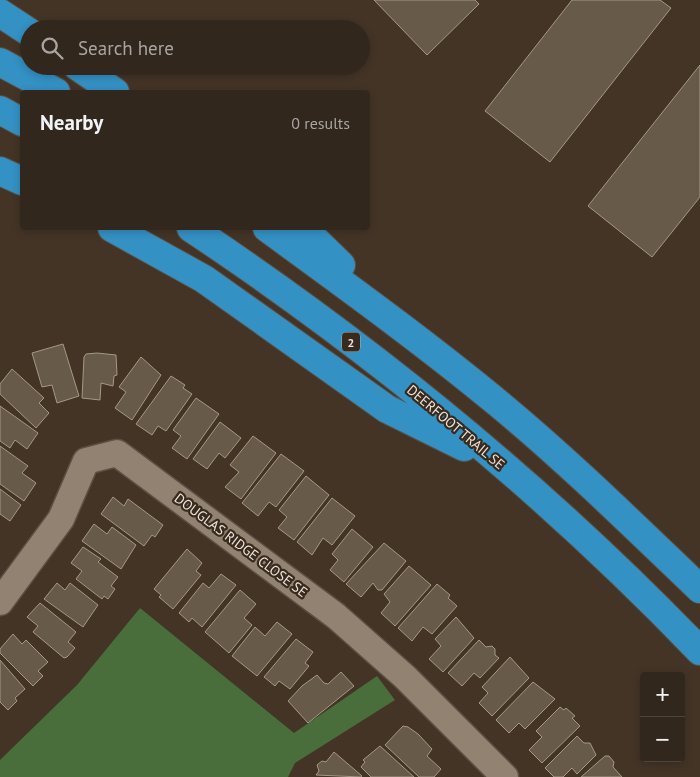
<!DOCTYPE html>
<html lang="en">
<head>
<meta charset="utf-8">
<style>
  :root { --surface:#32271c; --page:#3d3329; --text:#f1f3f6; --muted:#a8a5a3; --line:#4d443b }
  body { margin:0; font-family:"PT Sans",sans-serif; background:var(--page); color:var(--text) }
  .controls { position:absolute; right:15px; bottom:15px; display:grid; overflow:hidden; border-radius:5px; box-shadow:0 2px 8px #0003 }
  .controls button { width:45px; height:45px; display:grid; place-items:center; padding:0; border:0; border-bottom:1px solid var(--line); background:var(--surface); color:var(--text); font:25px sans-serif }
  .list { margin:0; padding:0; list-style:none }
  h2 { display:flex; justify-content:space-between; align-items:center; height:65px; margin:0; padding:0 20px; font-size:21px }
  h2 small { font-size:16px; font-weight:400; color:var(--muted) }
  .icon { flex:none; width:28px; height:28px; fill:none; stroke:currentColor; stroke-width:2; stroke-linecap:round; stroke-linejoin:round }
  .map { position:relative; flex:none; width:700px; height:777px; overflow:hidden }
  .search { position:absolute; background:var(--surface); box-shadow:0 2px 8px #0003; left:20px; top:20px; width:350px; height:55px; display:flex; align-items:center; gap:12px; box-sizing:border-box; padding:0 18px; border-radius:28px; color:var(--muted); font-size:19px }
  .panel { position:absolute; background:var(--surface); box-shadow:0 2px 8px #0003; left:20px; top:90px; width:350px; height:140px; border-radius:5px }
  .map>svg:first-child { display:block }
</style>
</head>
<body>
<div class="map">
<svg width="700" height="777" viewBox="0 0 700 777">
  <rect width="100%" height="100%" fill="#433426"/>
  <path fill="#496e3c" d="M140 608 294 733 377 676 395 700 295 763 288 777H0V760L77 685Z"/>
  <path fill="#675a49" stroke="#a69886" d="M374 0H475L479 4 427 55Z
    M572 0H660L671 8 550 162 485 111Z
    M700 65V197L652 257 588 206Z
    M63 344 79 396 57 403 52 385 42 387 32 353Z
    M97 353 116 355 117 375 114 376 113 386 101 383 100 400 82 398 84 357 86 354Z
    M141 357 161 375 132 420 115 408 126 392 119 387Z
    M12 369 44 398 39 403 49 413 36 428 0 394V384Z
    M171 376 185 385 183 388 192 394 166 431 158 426 152 435 136 424Z
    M196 398 219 414 187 459 172 448 181 436 173 430Z
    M0 406 38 433 27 449 15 440 10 448 0 441Z
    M220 422 241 438 225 458 219 453 207 469 193 459Z
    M253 436 276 453 241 499 225 487 239 472 230 465Z
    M0 446 28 466 22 473 36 483 24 501 0 484Z
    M281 454 304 471 276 507 269 502 258 516 242 503Z
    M306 476 329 495 294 540 278 528 287 517 279 510Z
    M0 489 21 505 10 521 0 514Z
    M113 497 124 506 128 499 163 525 155 537 152 535 144 546 101 514Z
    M332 498 355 516 332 545 323 538 312 555 297 542Z
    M94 524 107 534 112 527 136 545 121 569 82 541Z
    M352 529 373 547 344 582 330 570 338 560 332 554Z
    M384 543 406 561 382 590H378L373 583 361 597 346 584Z
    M83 547 101 559 98 562 118 577 111 586 115 589 108 599 104 596 102 599 76 579 82 571 71 563Z
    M187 549 202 563 196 571 201 575 173 609 159 597 161 595 154 589Z
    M409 566 431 585 395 626 381 613 390 602 384 594Z
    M221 574 236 585 202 627 192 618 189 622 179 613 203 583 209 588Z
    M57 583 65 590 70 583 98 605 83 627 44 599Z
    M437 584 450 595 448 598 457 606 432 634 423 627 412 641 398 628Z
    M240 590 256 604 244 618 252 625 229 653 205 632Z
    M40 603 76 632 68 642 75 648 67 657 64 658 33 632 38 626 27 617Z
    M456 617 474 638 443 672 429 659 441 646 435 639Z
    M277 622 292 634 257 676 232 656 255 627 265 636Z
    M13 634 22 644 26 640 48 662 38 671 43 676 33 686 0 653V649Z
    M296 639 313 652 305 663 309 666 290 689 279 681 275 686 264 677Z
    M479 640 486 647 492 646 495 649V655L499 658 480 678 474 673 462 686 448 673Z
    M510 657 529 678 492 716 479 703 488 693 482 687Z
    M0 660 25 689 15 698 17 701 8 710 0 702Z
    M341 672 354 686 308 723 288 701 302 686 317 675 324 683 328 684Z
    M533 682 555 699 525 729 519 723 509 733 496 720Z
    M560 707 564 710 566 708 575 716 572 718 580 726 542 763 529 750 542 737 536 731Z
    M403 726 408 727 418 734 432 749 427 756 441 769 434 777H419L385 745Z
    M577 736 584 743H590L596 755 577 774 572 768 563 777H554L545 768Z
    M380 746 414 777H371L361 767 365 762 363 760Z
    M334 752 362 776 361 777 316 775 319 771 317 765 322 761 326 762Z
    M605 756H609L614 762 613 767 622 777H581Z"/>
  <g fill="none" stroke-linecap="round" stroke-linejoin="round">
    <g stroke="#5c5044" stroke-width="29">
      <path id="minor" d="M0 602 61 519 86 461 117 453 336 616 405 677 505 777"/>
    </g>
    <g stroke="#5c5044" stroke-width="30">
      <path id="highway" d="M0 13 29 32
        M0 62 56 92
        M77 66 115 92
        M0 110 22 122
        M0 171 22 181
        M112 228 204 279 387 409 464 447
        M191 228C374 350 547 492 700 651
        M267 228C345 285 424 342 499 404 569 462 634 526 700 589
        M303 228 341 265"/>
    </g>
    <use href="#minor" stroke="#928272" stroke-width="26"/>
    <use href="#highway" stroke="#3491c4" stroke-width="28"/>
  </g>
  <g text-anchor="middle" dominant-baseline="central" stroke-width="4.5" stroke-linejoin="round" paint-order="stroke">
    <rect fill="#382a1d" stroke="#b6aca1" stroke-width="1" x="342" y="332.5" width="18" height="19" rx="4"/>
    <g font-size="12" font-weight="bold" fill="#ece3da">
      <text x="351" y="342">2</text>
    </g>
    <g font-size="14" fill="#ece3da" stroke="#382a1d">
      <text transform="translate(456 427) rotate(40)">DEERFOOT TRAIL SE</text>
      <text transform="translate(241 545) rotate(37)">DOUGLAS RIDGE CLOSE SE</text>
    </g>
  </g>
</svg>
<div class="controls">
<button>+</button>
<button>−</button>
</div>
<div class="search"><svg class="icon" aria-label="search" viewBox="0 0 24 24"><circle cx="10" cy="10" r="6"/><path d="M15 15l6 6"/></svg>Search here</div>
<section class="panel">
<h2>Nearby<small>0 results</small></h2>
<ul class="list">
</ul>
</section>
</div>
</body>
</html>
